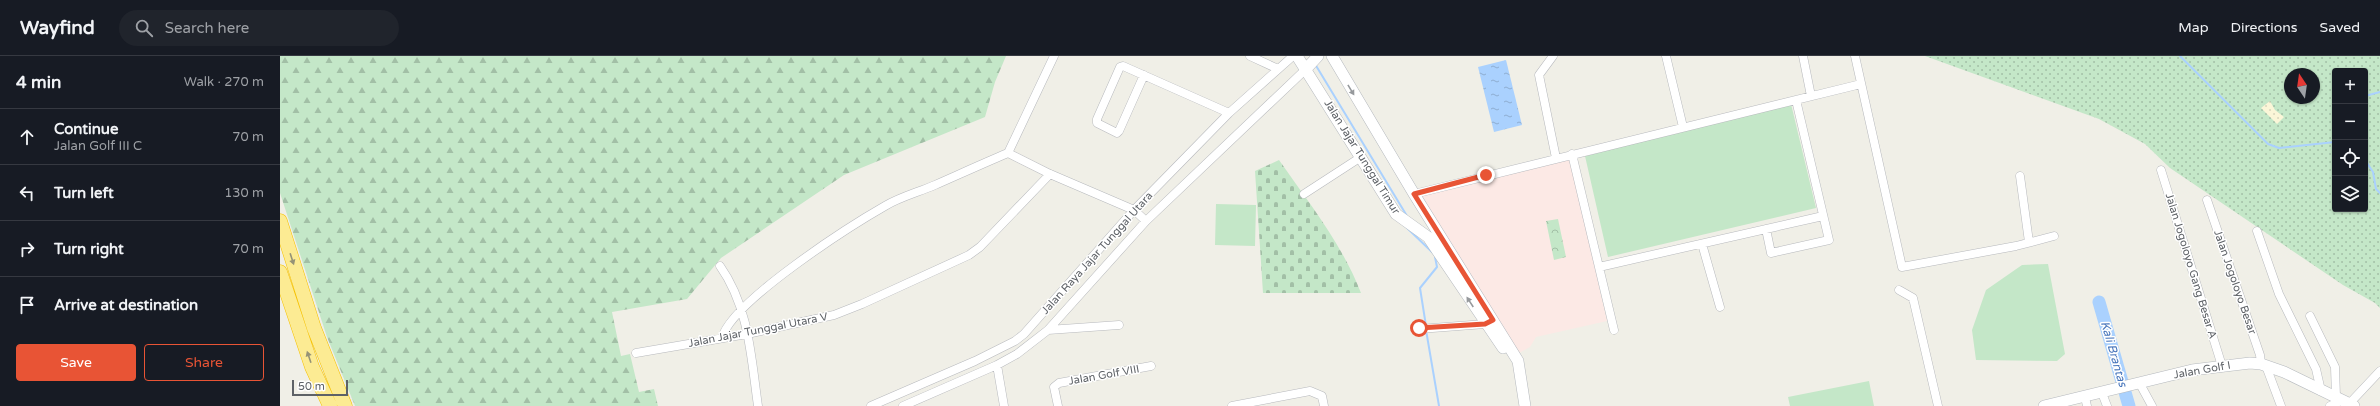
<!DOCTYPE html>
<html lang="en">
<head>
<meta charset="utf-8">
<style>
  :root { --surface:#171b24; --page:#20242c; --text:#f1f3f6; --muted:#9ea1a6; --line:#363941; --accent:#e85435 }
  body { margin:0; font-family:"Varela Round",sans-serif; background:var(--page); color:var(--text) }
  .controls { position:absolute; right:12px; top:12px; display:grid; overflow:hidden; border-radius:4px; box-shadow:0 1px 3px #0004 }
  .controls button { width:36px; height:36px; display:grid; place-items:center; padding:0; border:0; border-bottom:1px solid var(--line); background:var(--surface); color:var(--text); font:20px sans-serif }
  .compass { position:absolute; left:2004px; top:12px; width:36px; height:36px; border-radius:50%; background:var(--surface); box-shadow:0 1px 3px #0004; rotate:347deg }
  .scale { position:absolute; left:12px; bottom:10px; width:56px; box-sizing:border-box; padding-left:4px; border:2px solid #5e6267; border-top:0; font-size:11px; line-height:14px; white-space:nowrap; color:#5e6267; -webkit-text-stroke:3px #fff; paint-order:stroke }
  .stop { position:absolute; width:12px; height:12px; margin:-9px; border:3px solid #e85435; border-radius:50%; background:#fff }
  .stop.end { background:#e85435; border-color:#fff; box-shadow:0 1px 4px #0008 }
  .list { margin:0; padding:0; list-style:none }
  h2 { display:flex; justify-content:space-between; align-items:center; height:52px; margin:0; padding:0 16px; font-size:17px }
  h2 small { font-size:13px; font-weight:400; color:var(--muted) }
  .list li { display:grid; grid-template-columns:26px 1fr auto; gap:12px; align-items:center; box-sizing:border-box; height:56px; padding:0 16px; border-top:1px solid var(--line) }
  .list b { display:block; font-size:15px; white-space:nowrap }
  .list p { margin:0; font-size:13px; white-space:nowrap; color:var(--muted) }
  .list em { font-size:13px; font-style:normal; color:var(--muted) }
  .actions { display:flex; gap:8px; padding:12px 16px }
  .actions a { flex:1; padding:9px 0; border:1px solid var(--accent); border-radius:4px; text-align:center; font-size:14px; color:var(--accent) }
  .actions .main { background:var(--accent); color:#fff }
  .icon { flex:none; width:22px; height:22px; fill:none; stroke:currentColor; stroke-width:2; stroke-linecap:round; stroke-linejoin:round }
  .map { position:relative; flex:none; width:2100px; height:350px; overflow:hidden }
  header { display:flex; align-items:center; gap:24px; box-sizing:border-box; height:56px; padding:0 20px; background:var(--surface); border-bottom:1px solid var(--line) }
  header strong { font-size:19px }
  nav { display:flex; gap:22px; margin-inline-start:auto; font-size:14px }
  .search { width:280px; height:36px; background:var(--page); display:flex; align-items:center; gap:10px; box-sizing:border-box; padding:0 14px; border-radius:22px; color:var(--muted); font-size:15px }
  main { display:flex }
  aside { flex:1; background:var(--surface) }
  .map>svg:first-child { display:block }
</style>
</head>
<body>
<header>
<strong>Wayfind</strong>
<div class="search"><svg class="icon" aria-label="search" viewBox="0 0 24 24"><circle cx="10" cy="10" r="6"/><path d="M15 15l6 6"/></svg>Search here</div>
<nav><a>Map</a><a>Directions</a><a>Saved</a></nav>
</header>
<main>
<aside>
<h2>4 min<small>Walk · 270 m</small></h2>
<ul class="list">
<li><svg class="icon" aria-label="ahead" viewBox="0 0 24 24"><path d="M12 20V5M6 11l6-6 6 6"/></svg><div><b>Continue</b><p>Jalan Golf III C</p></div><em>70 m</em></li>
<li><svg class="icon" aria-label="left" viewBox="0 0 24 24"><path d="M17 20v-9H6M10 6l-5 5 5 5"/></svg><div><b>Turn left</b></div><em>130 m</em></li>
<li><svg class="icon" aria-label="right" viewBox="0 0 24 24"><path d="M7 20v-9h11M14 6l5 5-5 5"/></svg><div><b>Turn right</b></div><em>70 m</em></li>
<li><svg class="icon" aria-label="arrive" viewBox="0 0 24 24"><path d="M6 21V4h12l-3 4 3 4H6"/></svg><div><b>Arrive at destination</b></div></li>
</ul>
<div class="actions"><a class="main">Save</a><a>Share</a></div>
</aside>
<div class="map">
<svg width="2100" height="350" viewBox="0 0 2100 350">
  <defs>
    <pattern id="grass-dots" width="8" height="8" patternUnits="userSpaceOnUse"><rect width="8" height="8" fill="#c4e7c8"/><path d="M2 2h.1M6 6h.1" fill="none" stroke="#a2bfa6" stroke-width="1.8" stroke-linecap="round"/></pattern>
    <pattern id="forest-firs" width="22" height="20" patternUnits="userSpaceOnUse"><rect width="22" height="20" fill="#c4e7c8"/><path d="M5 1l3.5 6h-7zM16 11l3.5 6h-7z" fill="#a2bfa6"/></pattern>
    <pattern id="sand-dots" width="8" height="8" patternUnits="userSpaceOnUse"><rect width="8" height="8" fill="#fbf6d8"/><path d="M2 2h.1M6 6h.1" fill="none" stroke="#dad5bc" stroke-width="1.8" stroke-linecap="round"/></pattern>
    <pattern id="cemetery-stones" width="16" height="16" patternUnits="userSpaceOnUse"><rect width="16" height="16" fill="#c4e7c8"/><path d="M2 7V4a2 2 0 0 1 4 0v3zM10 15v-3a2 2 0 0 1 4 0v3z" fill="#a2bfa6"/></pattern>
    <pattern id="park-crowns" width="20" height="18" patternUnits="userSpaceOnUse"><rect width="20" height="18" fill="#c4e7c8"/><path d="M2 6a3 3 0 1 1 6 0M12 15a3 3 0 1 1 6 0" fill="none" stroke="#a2bfa6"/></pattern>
    <pattern id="water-ripples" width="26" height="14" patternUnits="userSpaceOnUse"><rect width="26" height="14" fill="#aad1fe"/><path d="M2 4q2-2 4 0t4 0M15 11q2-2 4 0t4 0" fill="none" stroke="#8eadd1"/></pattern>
  </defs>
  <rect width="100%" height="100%" fill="#f0efe7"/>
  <path fill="#fce9e5" d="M1289 97 1327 265 1256 281 1250 291 1239 297 1138 136Z"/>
  <path fill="url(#grass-dots)" fill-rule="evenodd" d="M1645 0H2100V252L2095 247 2063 229 1890 112 1865 88 1819 63ZM2055 15H2085V153H2055ZM2010 18H2034V42H2010Z"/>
  <path fill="url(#forest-firs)" d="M0 0H726L715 26 705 61 564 119 441 202 407 243 332 256 341 300 350 298 359 336 374 333 378 350H75L47 281 0 137Z"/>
  <path fill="url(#sand-dots)" d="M1990 45 1995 54 2004 61 1997 68 1981 52Z"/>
  <path fill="url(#cemetery-stones)" d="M999 104C1029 147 1062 188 1081 237H983L975 115Z"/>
  <path fill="url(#park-crowns)" d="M1278 163 1286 201 1274 204 1266 165Z"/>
  <path fill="#c4e7c8" d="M1511 48 1536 152 1328 201 1305 100Z
    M936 148 976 149 975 190 935 189Z
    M1768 208 1785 298 1777 305 1696 304 1692 274 1706 234 1742 209Z
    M1589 325 1594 350H1510L1508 341Z"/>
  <path fill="url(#water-ripples)" d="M1226 4 1242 69 1214 76 1198 11Z"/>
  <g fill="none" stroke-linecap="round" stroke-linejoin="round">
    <path stroke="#aad1fe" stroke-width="2" d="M1900 0 1988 88 1999 92 2055 86
      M1035 8 1127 160
      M2085 40 2100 36
      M2085 71V74
      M2085 104 2093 116 2096 133 2100 137
      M1125 170 1153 197
      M1146 270 1140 232 1157 211 1155 201
      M1146 274 1159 350"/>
    <path stroke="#aad1fe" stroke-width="13" d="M1819 246 1849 350"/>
    <g stroke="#b7b9bd" stroke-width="9">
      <path id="street" d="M970 0 998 13
        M1273 0 1259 19 1276 102
        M1386 0 1403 71
        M1523 0 1531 40
        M1575 0 1622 211 1736 190 1774 180
        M864 19 839 75 837 77 817 67V63L840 11 843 10 949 57
        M728 97 770 118 854 154 866 165
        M728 97 774 0
        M1292 98 1334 274
        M1881 114 1942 310
        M1740 120 1749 186
        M1024 138 1081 101
        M1134 138 1581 28
        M1927 144 1980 299 1981 308
        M1486 173 1491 197 1549 184 1516 44
        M1977 175 1999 238 2036 313 2041 335
        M1422 188 1440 251
        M440 210C469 251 471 301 478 350
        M1319 211 1543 160
        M1619 234 1633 242 1658 350
        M2030 260 2055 311 2056 341
        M1139 273 1205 268 1211 265
        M768 274 839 269
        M442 282C451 246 570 170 605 150 620 141 639 136 655 129 680 118 704 107 728 97
        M356 297 467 278 554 259 582 248 689 199 700 191 770 118
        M717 309 724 350
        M1986 310 2001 350
        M1860 328 1872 350
        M1822 337 1827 350
        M1805 341 1807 350
        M2069 348 2100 315
        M591 350 695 305 735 285 744 278 854 154 949 57 1013 0
        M623 350 717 309 737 298 768 274 866 165 1026 13
        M778 350 774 331 779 327 871 310
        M952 350 1030 335 1042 340 1044 350
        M2050 350 2063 344"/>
    </g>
    <g stroke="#b5b9be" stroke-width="12">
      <path id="secondary" d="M1017 0 1116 158 1148 181 1223 292
        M1052 0 1134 138 1238 305 1245 350
        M1026 13 1038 0
        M1764 350 1912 314 1970 307 1981 308 2004 316 2074 350"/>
    </g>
    <g stroke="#f6c102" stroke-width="15">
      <path id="highway" d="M0 165 34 272 65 350
        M0 216 32 311 50 350"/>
    </g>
    <use href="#street" stroke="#fff" stroke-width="8"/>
    <use href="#secondary" stroke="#fff" stroke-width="11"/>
    <use href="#highway" stroke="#fceb93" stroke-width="14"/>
  </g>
  <defs><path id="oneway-solid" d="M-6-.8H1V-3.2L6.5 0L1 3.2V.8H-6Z"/></defs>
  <g fill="#96999c">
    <use href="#oneway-solid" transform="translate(1071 34) rotate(59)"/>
    <use href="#oneway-solid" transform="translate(1190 246) rotate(-123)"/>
  </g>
  <g fill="#959276">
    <use href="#oneway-solid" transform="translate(12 203) rotate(72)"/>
    <use href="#oneway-solid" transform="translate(29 301) rotate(-109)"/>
  </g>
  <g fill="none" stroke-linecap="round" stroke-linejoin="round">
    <path stroke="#e85435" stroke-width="5" d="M1139 272 1205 268 1213 264 1134 138 1206 119"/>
  </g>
  <g text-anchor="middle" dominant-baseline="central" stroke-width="3" stroke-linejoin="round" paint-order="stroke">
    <g font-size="11" fill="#5e6267" stroke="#fff">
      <text transform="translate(1082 101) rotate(58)">Jalan Jajar Tunggal Timur</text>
      <text transform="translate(817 197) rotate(-48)">Jalan Raya Jajar Tunggal Utara</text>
      <text transform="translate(1911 210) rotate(73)">Jalan Jogoloyo Gang Besar A</text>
      <text transform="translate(1955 226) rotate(71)">Jalan Jogoloyo Besar</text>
      <text transform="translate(478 274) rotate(-11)">Jalan Jajar Tunggal Utara V</text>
      <text transform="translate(1922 314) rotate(-10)">Jalan Golf I</text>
      <text transform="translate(824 319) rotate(-10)">Jalan Golf VIII</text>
    </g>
    <g font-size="12" font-style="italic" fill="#4775bb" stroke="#fff">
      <text transform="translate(1834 298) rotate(74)">Kali Brantas</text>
    </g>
  </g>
</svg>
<div class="controls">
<button>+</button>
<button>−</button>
<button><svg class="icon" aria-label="locate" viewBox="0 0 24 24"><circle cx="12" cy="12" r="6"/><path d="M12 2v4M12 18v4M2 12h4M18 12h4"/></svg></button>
<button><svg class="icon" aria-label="layers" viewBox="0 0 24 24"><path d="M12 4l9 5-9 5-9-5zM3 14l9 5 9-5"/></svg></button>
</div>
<svg class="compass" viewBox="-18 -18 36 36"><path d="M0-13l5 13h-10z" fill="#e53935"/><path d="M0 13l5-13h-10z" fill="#9ea1a6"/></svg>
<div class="scale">50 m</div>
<div class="stop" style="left:1139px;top:272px"></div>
<div class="stop end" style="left:1206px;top:119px"></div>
</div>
</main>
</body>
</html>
